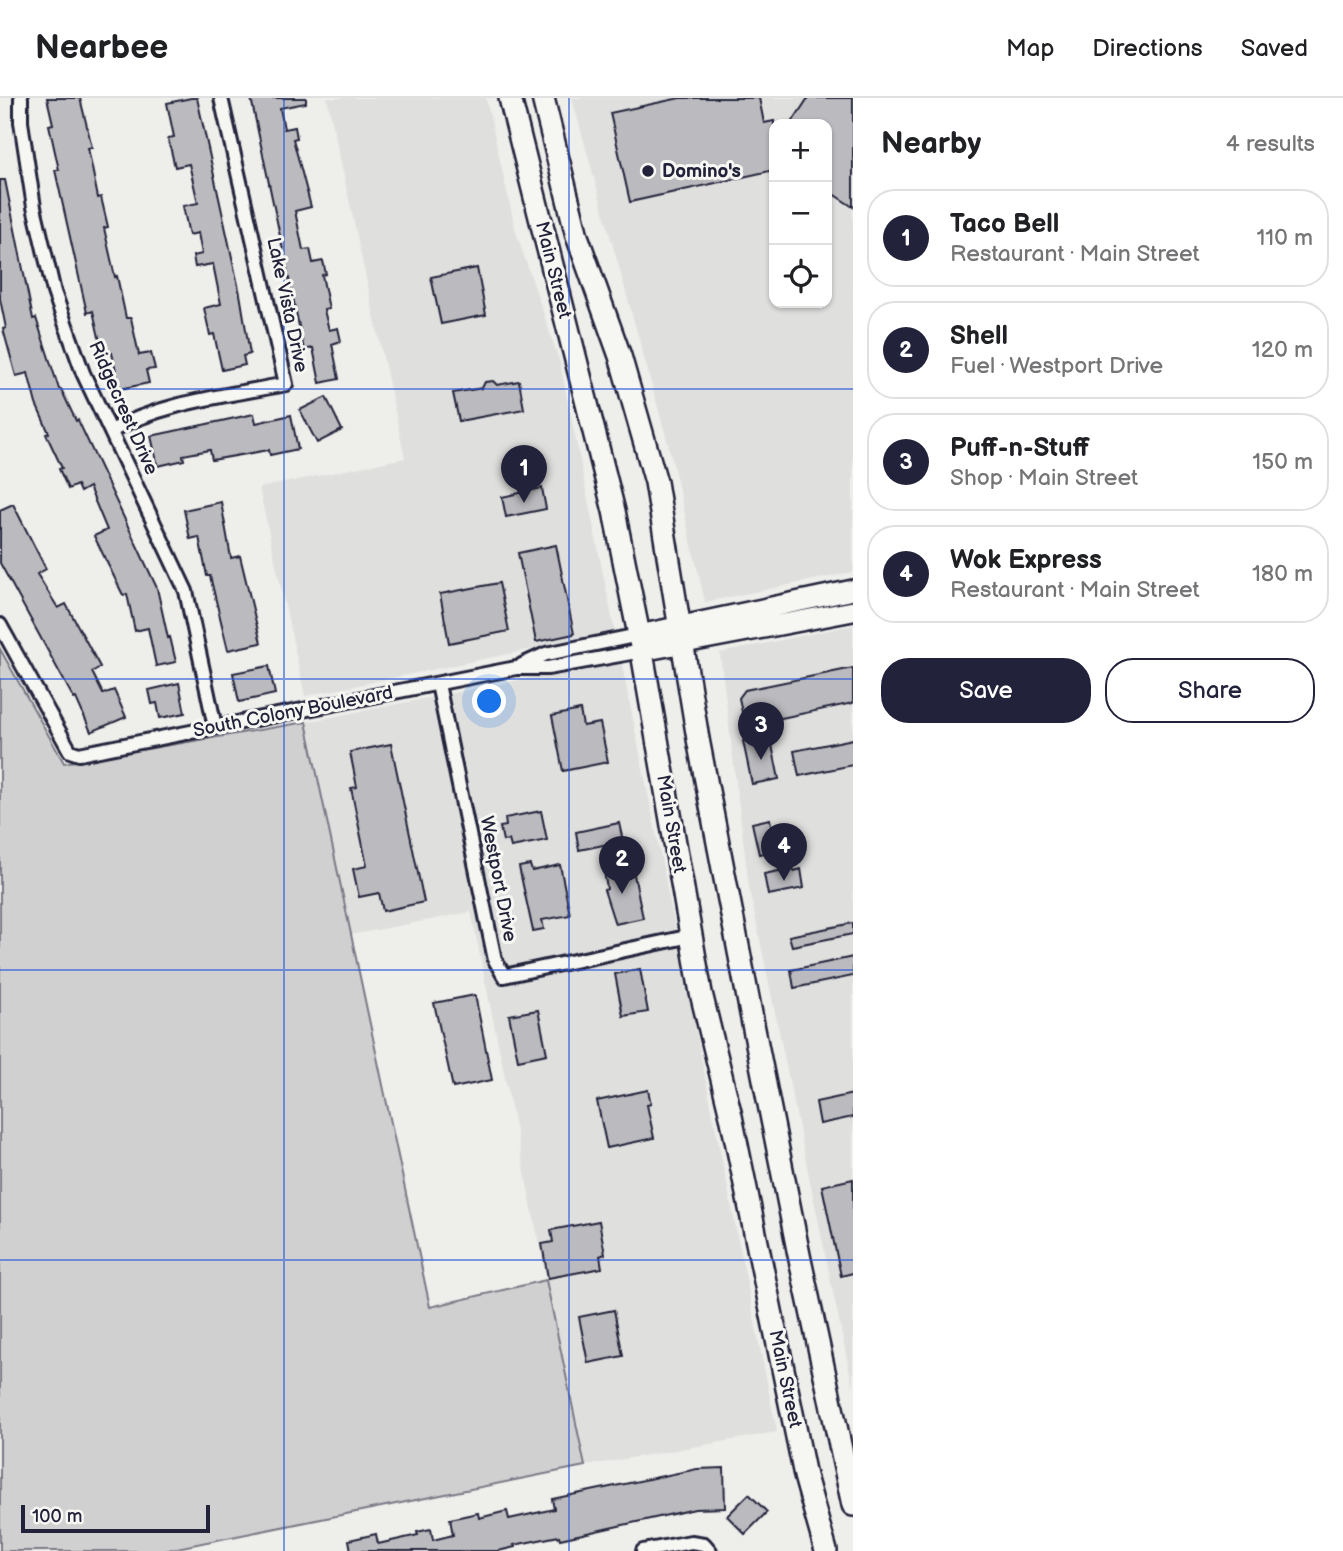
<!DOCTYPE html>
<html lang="en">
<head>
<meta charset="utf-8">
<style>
  :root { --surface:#fff; --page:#f2f2f2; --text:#202124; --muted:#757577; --line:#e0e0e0; --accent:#22223b }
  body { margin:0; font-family:"Balsamiq Sans",sans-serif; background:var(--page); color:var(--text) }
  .controls { position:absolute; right:21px; top:21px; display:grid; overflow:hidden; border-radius:14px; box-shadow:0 2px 5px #0004 }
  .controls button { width:63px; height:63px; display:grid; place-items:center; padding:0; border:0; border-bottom:2px solid var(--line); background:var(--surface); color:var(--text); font:35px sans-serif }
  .scale { position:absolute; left:21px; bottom:18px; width:189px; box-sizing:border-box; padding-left:7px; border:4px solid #22223b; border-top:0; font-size:19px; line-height:24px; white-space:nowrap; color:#22223b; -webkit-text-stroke:5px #f6f6f2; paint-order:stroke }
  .you { position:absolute; left:490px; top:604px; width:24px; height:24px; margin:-18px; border:5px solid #fff; border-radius:50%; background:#1a73e8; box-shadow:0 0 0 10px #1a73e833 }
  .badge { display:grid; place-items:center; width:46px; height:46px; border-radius:50%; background:var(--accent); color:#fff; font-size:23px; font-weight:700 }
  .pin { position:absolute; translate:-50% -58px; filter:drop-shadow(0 2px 4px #0008) }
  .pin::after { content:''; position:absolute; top:37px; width:24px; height:21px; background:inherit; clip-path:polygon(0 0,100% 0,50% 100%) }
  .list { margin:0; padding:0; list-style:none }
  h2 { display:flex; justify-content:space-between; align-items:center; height:91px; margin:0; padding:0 28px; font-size:30px }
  h2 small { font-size:23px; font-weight:400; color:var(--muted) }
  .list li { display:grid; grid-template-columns:46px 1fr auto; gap:21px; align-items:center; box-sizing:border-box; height:98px; margin:0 14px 14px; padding:0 14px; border:2px solid var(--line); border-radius:28px }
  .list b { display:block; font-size:26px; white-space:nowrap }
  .list p { margin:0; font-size:23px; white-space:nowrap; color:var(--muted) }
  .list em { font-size:23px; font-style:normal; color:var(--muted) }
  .actions { display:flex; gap:14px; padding:21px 28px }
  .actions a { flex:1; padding:16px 0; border:2px solid var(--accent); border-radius:28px; text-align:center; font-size:24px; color:var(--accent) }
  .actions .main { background:var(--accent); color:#fff }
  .icon { flex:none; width:38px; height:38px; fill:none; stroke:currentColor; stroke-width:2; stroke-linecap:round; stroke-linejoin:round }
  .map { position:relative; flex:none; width:853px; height:1453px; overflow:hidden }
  header { display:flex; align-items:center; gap:42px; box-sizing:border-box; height:98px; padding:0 35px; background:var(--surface); border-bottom:2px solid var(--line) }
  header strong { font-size:33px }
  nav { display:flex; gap:38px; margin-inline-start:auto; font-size:24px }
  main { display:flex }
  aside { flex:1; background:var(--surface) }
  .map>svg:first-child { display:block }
</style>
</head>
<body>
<header>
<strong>Nearbee</strong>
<nav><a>Map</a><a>Directions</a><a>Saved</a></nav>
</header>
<main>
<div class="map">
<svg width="853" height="1453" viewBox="0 0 853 1453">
  <rect width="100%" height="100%" fill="#eeeeeb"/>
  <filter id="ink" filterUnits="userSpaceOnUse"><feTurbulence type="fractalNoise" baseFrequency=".0143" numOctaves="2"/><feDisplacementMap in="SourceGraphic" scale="14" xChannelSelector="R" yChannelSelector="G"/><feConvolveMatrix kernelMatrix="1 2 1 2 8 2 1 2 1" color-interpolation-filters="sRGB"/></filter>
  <g filter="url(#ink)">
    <path fill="#dfdfde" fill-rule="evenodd" d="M327 0H486L516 134 560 265 615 534 305 598 259 390 405 360Z
      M572 0H853V474L705 504 670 353ZM774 26H827V205H774Z
      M853 527V1290L749 789 720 555Z
      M621 562 777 1334 585 1368 471 814 351 837 306 624Z"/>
    <path fill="#d0d0d1" stroke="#797986" stroke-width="2" d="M0 551 64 665 306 624 430 1209 546 1182 585 1368 162 1453H0Z"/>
    <path fill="#bbbbbf" stroke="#22223b" stroke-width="2" d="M47 0H80L92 49 88 50 98 100 101 99 108 129 104 130 115 179 117 178 126 220H131L139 257 151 255 155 271 146 272 149 285 120 291 112 255 103 257 93 213 87 215 55 72H59L49 27 53 26Z
      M191 0H197L240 196 250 256 243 258 245 267 222 272 214 236 210 237 204 210 221 206 213 166 195 169 193 158 202 156 198 135 189 137 183 108 198 105 189 66 175 69 168 40 174 39 167 5Z
      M251 0H306V5L280 10 284 31 295 29 297 40 293 41 311 109 295 113 303 152 310 151 313 165 323 163 326 176 322 177 329 211 324 212 329 232 338 230 341 243 332 246 339 281 320 285 313 250 304 252Z
      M680 0H759L764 25 774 23V72L630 104 610 15Z
      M808 0H853V109L827 92V26H791Z
      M0 82H5L33 221 36 220 59 291H61L76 323 78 322 157 490 168 540 170 539 176 564 156 568 148 530 135 533 127 496 123 497 94 438 107 432 89 389 80 394 77 387 68 391 59 371 62 370 46 336 49 335 36 306 28 275 16 278 3 231 6 230 0 201Z
      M477 170 486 217 441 226 431 179Z
      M493 283 497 287 519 283 524 311 459 323 453 295 482 290 485 284Z
      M326 299 342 332 317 345 300 312Z
      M254 316 256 325 291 317 298 351 270 357 269 352 212 362 210 352 183 357 184 362 158 368 151 338Z
      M542 390 546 411 506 419 502 399Z
      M221 404 231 460 240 458 261 545 228 552 210 478H207L199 439 190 441 184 412Z
      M13 406 46 471 37 476 58 510 66 506 100 569 92 574 103 596 114 592 126 619 91 634 76 600 74 601 0 465V412Z
      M556 447 574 536 536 544 518 455Z
      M499 485 509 533 449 545 440 496Z
      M269 568 275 596 239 604 233 575Z
      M853 570V605L767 623 779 681 752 686 743 643 748 642 739 600 745 592Z
      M179 585 185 615 160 620 157 605 152 606 149 592Z
      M580 612 583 628 600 625 608 664 563 673 552 618Z
      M853 641V667L799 678 794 653Z
      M391 646 424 804 383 813 379 795 359 799 353 771 367 768 351 690 357 689 350 654Z
      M541 713 547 742 511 749 509 742 503 743 500 729 506 728 505 720Z
      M770 721 776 753 759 756 752 725Z
      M619 725 623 743 579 752 576 734Z
      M530 767 532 773 560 767 570 817 542 822 544 831 533 833 519 769Z
      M632 767 643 820 615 826 604 792 607 791 604 773Z
      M793 770 794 773 801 771 804 790 768 797 764 776Z
      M853 825V836L792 848 789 838Z
      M853 859V878L794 890 791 872Z
      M640 871 648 914 623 918 615 876Z
      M475 897 492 982 453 990 434 905Z
      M538 912 547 956 518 962 509 917Z
      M648 992 651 1006 647 1007 654 1040 607 1050 597 1003Z
      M853 996V1019L820 1026 816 1004Z
      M853 1081V1175L841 1178 822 1088Z
      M599 1123 605 1156 600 1158 602 1170 548 1180 542 1146 553 1144 551 1132Z
      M614 1212 623 1258 588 1265 579 1219Z
      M724 1370 725 1410 695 1411 560 1441 559 1438 514 1447 515 1449 498 1453H351L349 1442 376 1436 378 1446 418 1437 417 1434 431 1431 433 1442 453 1437 450 1421 478 1415 479 1420 507 1413 509 1421 554 1411 552 1401 697 1371Z
      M749 1396 767 1414 745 1436 727 1418Z"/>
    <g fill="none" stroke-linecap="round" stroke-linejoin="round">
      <g stroke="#22223b" stroke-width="18">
        <path id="minor" d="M21 0V24L34 109 54 194 83 275 186 493 215 629
          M111 333C163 304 227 298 286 286L221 0
          M0 527 70 653 79 656 516 570H548L642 553
          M522 567 546 556 639 537
          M438 586 495 862 504 878 691 838
          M643 1453 691 1444 704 1446 710 1453"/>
      </g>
      <g stroke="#22223b" stroke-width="24">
        <path id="secondary" d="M639 537 853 492
          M642 553 853 513"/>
      </g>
      <g stroke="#22223b" stroke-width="26">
        <path id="primary" d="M510 0 614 413 639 537 701 895 731 1018 805 1378 826 1453
          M543 0 577 138 620 258 656 384 698 641 753 926 799 1157 853 1407"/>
      </g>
      <use href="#minor" stroke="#f6f6f2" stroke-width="12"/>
      <use href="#secondary" stroke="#f6f6f2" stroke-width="19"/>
      <use href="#primary" stroke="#f6f6f2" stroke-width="21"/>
    </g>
  </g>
  <path fill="none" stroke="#1d4ed8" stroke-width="2" stroke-opacity="0.55" d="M284 0V1453M569 0V1453M0 291H853M0 581H853M0 872H853M0 1162H853"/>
  <circle fill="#22223b" stroke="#f6f6f2" stroke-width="2.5" cx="648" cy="73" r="7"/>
  <g text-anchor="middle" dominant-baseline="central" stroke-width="6" stroke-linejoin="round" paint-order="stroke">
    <g font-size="19" font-weight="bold" fill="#22223b" stroke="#f6f6f2" text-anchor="start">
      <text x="662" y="73">Domino's</text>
    </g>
    <g font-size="19" fill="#22223b" stroke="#f6f6f2">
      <text transform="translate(553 172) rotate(76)">Main Street</text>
      <text transform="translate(287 207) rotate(78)">Lake Vista Drive</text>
      <text transform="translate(123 310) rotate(66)">Ridgecrest Drive</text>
      <text transform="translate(293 614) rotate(-11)">South Colony Boulevard</text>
      <text transform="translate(671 726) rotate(80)">Main Street</text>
      <text transform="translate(498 781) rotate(79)">Westport Drive</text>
      <text transform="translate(785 1281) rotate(78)">Main Street</text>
    </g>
  </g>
</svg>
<div class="controls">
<button>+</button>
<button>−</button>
<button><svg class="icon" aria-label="locate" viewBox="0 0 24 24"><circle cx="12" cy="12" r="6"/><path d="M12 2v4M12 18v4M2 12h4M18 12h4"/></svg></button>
</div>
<div class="scale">100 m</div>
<div class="you"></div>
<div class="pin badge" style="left:524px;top:405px">1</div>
<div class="pin badge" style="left:622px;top:796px">2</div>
<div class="pin badge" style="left:761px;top:662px">3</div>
<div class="pin badge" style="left:784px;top:783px">4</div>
</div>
<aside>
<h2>Nearby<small>4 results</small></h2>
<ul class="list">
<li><span class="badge">1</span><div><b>Taco Bell</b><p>Restaurant · Main Street</p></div><em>110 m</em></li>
<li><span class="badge">2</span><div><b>Shell</b><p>Fuel · Westport Drive</p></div><em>120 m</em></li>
<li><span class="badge">3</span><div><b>Puff-n-Stuff</b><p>Shop · Main Street</p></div><em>150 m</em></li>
<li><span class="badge">4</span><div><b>Wok Express</b><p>Restaurant · Main Street</p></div><em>180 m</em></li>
</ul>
<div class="actions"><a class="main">Save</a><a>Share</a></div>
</aside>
</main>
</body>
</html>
